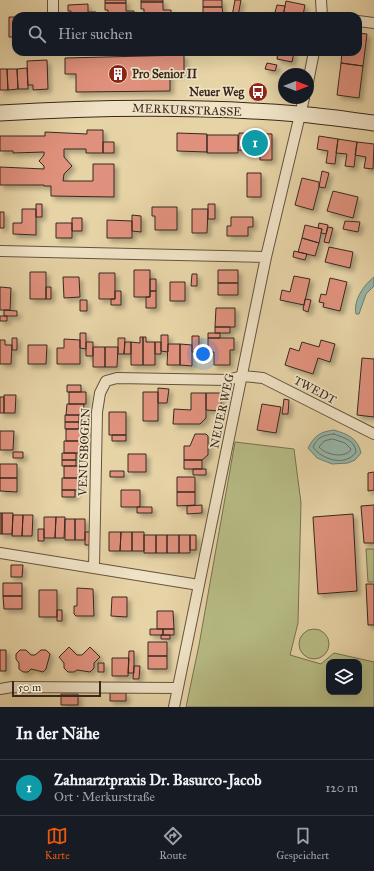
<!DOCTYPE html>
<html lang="de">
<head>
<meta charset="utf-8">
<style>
  :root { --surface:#171b24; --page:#242831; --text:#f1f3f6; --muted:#9ea1a6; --line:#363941; --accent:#ea580c }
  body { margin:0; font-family:"IM FELL Great Primer",serif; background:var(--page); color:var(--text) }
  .controls { position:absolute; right:12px; bottom:12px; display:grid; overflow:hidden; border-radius:8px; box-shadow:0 4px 16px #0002 }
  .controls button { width:36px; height:36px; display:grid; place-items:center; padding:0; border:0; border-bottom:1px solid var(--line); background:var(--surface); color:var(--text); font:20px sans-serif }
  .compass { position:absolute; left:278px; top:68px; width:36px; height:36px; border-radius:50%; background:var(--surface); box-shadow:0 4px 16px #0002; rotate:90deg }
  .scale { position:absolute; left:12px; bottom:10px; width:89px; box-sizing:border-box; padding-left:4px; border:2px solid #38281e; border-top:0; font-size:11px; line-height:14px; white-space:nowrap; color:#38281e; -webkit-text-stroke:3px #efe2c5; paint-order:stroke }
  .you { position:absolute; left:203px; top:354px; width:14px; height:14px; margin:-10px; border:3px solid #fff; border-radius:50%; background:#1a73e8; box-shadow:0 0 0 6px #1a73e833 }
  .badge { display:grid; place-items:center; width:26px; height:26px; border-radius:50%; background:var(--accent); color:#fff; font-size:13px; font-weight:700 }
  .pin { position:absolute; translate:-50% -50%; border:2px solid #fff; box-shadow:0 1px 4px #0006 }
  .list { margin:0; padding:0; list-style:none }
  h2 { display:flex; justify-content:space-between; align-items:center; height:52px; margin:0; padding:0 16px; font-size:17px }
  h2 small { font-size:13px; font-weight:400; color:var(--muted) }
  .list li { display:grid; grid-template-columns:26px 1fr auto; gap:12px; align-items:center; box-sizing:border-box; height:56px; padding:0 16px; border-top:1px solid var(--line) }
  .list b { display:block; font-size:15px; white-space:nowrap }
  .list p { margin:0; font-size:13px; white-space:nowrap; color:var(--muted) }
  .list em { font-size:13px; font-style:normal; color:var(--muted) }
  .icon { flex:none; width:22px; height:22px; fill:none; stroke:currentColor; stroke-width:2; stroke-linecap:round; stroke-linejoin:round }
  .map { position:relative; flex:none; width:374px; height:707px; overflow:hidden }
  .search { position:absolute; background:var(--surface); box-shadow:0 4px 16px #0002; left:12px; right:12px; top:12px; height:44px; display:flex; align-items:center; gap:10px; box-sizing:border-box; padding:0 14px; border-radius:12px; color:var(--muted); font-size:15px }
  .sheet { height:108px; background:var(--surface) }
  nav { display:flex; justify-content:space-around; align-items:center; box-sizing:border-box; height:56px; border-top:1px solid var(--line); background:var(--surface); font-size:11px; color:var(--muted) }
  nav a { display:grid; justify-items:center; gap:2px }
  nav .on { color:var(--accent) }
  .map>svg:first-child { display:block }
</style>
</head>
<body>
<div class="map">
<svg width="374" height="707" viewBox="0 0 374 707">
  <defs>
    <filter id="shadow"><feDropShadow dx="3.5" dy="3.5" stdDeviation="2" flood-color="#0004"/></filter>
  </defs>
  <rect width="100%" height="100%" fill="#e6d3a6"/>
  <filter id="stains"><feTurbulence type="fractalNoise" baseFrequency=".005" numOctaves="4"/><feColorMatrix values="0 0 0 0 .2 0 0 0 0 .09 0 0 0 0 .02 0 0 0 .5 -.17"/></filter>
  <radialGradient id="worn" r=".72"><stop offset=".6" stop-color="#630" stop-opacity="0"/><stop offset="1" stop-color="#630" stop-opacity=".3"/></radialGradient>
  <path fill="#b7bc85" stroke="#787252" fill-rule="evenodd" d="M235 442 294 449 301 503 298 623 290 655 321 664 334 653 374 662V707H186L199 645ZM329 662H359V692H329Z
    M366 549H374V582H368Z
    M299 644a15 15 0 1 1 30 0a15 15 0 1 1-30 0Z"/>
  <path fill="#96b7aa" stroke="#707e72" d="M374 277V286L366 294 359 314H356C353 300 364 285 374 277Z
    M334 430C347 434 358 438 361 453L355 460 348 463 332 464 317 458 308 448C315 435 320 432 334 430Z"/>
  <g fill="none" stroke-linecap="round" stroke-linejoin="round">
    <path stroke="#677064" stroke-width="1" d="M334 434C344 438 355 440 356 452 346 467 322 460 313 447 317 437 324 435 334 434Z
      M333 439 345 443 351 449 350 451C343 458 326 455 319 447L324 441Z"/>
  </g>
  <path fill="#e0917d" stroke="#38281e" filter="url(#shadow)" d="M105 0H126V3H105Z
    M141 0H163V2H141Z
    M203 0H222V7H203Z
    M235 0H241L238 16H232Z
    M286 1 305 5 303 15 296 13V16H283Z
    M141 2H163V10H171V16H144V9H141Z
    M105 3H126V11H134V16H108V10H105Z
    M88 4V12H96V16H71V11H68V5Z
    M277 5 285 6 283 16H274Z
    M203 7H222L223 15H203Z
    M203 15H223V16H203Z
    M9 17H16V37H9Z
    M358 33 367 34 363 66 341 63 342 52H358Z
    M278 52H294L292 62 277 59Z
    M184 55V73H170V91L76 92V74H65V58Z
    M47 60 48 89 33 90V85H28L27 61Z
    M267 63 277 65 275 71 265 69Z
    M341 63 363 66 359 98 337 95Z
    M27 68 28 89H18L17 69Z
    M0 69H7L8 90H0Z
    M7 69H17L18 89 8 90Z
    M87 130H103V153H86V149H64V157L72 166 64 174 63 181H93V164H114V197L51 196V186H44V185H0V167L44 169V166L39 161 44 155V152L13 153V151H0V136H45V132L87 134Z
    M177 133 207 134V152L177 151Z
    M239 133 272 134V160H260V151L238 150Z
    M207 135H238V153H207Z
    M319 136 338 139 335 164 326 163 328 151 317 149Z
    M338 139 357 142 354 167 345 166 347 154 336 153Z
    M103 142H114V153H103Z
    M357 142 374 144 373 169 364 168 366 157 355 155Z
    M322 171 329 173 325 188 319 187Z
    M247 173H261V197H247Z
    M302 178 319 182V187L313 210 295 205Z
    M333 191 358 197 353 218 327 211Z
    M36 204H42V217H36Z
    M208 204H215V219H208Z
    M152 207H177V230H155V216H152Z
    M22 209H36V235L13 234V223H22Z
    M192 209H208L207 233H192Z
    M0 212H4V228H0Z
    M132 215 141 216V232L132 231Z
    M231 217H253V227H248V236H227V226H231Z
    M72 218H82V231H72Z
    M107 220 132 221V238H107Z
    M345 221 360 222 358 232 343 229Z
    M56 223H72V238H56Z
    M319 223 328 225 326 234 321 233 322 229 318 228Z
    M305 225 322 229 319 243 302 238Z
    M328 227 333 228 329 243 324 242Z
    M302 238 319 243 315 256 298 252Z
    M329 247 353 252 350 268 325 262Z
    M294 251 307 254 305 260 293 257Z
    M134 270H150V297H134Z
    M218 270H238V283H218Z
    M30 272H46V299H30Z
    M99 273H115V299H99Z
    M192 274H197V286H191Z
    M294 276 310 279 304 305 280 300 282 290 290 292Z
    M63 277H79L80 297 64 298Z
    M330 278 347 282 340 311 323 307 324 303 319 302 321 294 326 295Z
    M150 279H156V291H150Z
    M170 282H185V301H170Z
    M218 283H238V295H218Z
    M0 287 11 288 10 310H0Z
    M46 287H51V299H46Z
    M115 291H121V305H111V299H115Z
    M150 291H156V308H146V297H150Z
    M305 299 311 300 308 312 303 310Z
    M80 300H87V311H80Z
    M216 308H235V327H215Z
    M4 310 17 311V316H4Z
    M0 316H7V321H0Z
    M215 327H230V333H215Z
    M80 333H86V349L80 348Z
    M208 333H220V338H208Z
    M161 335H168V352L161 351Z
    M192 336H199V352H192Z
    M140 337H143V365H131V342L140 343Z
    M143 337H146V342H155V365H143Z
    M12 338H17V350H12Z
    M118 338H125L124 354H118Z
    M208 338H234V350H230V365H214V352H208Z
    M64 339 80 340V364H57V348H64Z
    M0 340H5V345H12L11 364H0Z
    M321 340 335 344 330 362 318 358 313 374 285 365 290 348 299 351 302 342 319 347Z
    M86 342H93V356H86Z
    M125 342H131V354H124Z
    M155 342H161V354H155Z
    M168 344H180V365H167Z
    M180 344 192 345V366L180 365Z
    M28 345H47L46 364H28Z
    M93 347H105V367H93Z
    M105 347H118L117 367H105Z
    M362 358 374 359V417L357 415Z
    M67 385H81V392H67Z
    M158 388 169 389 167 403H158Z
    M69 392H86V404H69Z
    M143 392H158V421H143Z
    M191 393H206V418L200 424H173L174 409 191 410Z
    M206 393H221V411L206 410Z
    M4 395H16L15 413H4Z
    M0 397H4V413H0Z
    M284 399 289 400 288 414H282Z
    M67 404H84L83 415H66Z
    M262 404 281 407 276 433 257 430Z
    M109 412H126V435H109Z
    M65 415H79V422H65Z
    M65 422H79V429H65Z
    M66 429H84V441H66Z
    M0 431H14L13 450H0Z
    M195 434H206L208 436V455L202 460H184V446H190Z
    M112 435H126V441H112Z
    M64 441H82V453H64Z
    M13 452H23V458H13Z
    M62 453H76V460H62Z
    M128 454H146V472H128Z
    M62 460H76V466H62Z
    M184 460H202V469H184Z
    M0 464H17V478H0Z
    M64 466H81V478H64Z
    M193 469H206V475H193Z
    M110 471H124V477H110Z
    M374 472V490L368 491V473Z
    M177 477H195V492H177Z
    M0 478H17V492L0 491Z
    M62 478H80L79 490H62Z
    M62 490H75V497H62Z
    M121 490H140V507H121Z
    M177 492H195V505L177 506Z
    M202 505V513L187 514V506Z
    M374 505V543H364L361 506Z
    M137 507H152V513H137Z
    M0 513H2V534H0Z
    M2 513H13L12 534H2Z
    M353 514 357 591 318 594 313 517Z
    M13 515H23L22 536H12Z
    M23 515H33L32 536H22Z
    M44 517H56L55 538H44Z
    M56 517H65L64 538H55Z
    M65 519H75V540H65Z
    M75 519H85V540H75Z
    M38 529H44V541H38Z
    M85 532H90V545H85Z
    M109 532H121L120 551H109Z
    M121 532H132V551H120Z
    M132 532H144V551H132Z
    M144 535H156V553H144Z
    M156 535H167V553H156Z
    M167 535H179V553H167Z
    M179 535H190V553H179Z
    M190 535H196V550H190Z
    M11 565H23L22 577H11Z
    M3 583H22V596H3Z
    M366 584H374V625H368Z
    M77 588 93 589 94 616H76L74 614V606H77Z
    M39 590H57V617H39Z
    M3 596H22V609H4Z
    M112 597H127V617L111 616Z
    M57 610H62V621H57Z
    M157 611H173L174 629H157Z
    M150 629H163V635H150Z
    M163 629H174V635H163Z
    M161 635H170V639H161Z
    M148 642H167V656H148Z
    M69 647 77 655H82L90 647 100 657 94 663V668L90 672 77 670 74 672H68L64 668V663L59 657Z
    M0 650H6V671H0Z
    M20 650H26L31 655H35L41 650H46L50 654 46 669 43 672 31 669 28 672H23L19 669V663L16 659V654Z
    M129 651H134V673H128Z
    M148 656H167V669H148Z
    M112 658H129L128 676H112Z
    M98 663H104V672H98Z
    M134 666H140L139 679H133Z
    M110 693H126V701H110Z
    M61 694H78V705H61Z"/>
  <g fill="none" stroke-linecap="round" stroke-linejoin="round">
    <g stroke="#645340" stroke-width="12">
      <path id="street" d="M53 0V15
        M321 0 322 16
        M358 21 374 23
        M308 82 314 52
        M0 251 266 257
        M0 553 199 585
        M94 567 97 412 100 393 106 381 117 378 228 380 242 376 263 378 374 434
        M0 689 12 687 178 688
        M174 707 266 257 304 98"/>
    </g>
    <g stroke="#38281e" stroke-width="17">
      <path id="secondary" d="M0 113C99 107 199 106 298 114 324 116 349 120 374 123"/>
    </g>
    <use href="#street" stroke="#efe2c5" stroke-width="10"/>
    <use href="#secondary" stroke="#efe2c5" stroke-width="15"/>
  </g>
  <defs>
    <g id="building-disc" transform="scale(1)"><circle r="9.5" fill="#8f2418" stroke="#efe2c5"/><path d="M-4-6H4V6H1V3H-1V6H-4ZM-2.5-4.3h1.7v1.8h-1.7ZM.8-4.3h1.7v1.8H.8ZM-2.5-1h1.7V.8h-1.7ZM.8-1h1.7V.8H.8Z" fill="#fff"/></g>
    <g id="bus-disc" transform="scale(1)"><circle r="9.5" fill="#8f2418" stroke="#efe2c5"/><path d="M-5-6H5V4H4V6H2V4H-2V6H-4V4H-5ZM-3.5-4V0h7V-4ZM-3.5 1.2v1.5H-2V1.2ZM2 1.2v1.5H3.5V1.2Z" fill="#fff"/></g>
  </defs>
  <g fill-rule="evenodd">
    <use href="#building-disc" x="118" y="74"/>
    <use href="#bus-disc" x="258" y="92"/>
  </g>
  <g text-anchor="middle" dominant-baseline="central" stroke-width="3.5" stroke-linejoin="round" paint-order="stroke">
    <g font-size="12" font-weight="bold" fill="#38281e" stroke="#efe2c5" text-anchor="start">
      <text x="132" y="74">Pro Senior II</text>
      <text x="244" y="92" text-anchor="end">Neuer Weg</text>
    </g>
    <g font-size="12" fill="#38281e" stroke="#efe2c5">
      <text transform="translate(187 110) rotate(2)">MERKURSTRASSE</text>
      <text transform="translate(315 390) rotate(28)">TWEDT</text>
      <text transform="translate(222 411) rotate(-78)">NEUER WEG</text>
      <text transform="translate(84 452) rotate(-88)">VENUSBOGEN</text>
    </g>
  </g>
  <rect width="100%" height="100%" filter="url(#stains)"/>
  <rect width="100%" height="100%" fill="url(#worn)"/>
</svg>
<div class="controls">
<button><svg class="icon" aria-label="layers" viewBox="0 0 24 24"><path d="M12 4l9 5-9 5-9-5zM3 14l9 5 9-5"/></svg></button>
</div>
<svg class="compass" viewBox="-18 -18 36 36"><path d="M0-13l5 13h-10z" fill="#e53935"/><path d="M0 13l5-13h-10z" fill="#9ea1a6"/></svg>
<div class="scale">50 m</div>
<div class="you"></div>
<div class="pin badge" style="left:255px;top:143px;background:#0f9aa8">1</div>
<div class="search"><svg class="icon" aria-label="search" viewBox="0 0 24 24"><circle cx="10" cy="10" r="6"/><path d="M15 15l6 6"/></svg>Hier suchen</div>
</div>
<section class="sheet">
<h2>In der Nähe<small></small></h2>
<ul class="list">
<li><span class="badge" style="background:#0f9aa8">1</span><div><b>Zahnarztpraxis Dr. Basurco-Jacob</b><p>Ort · Merkurstraße</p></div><em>120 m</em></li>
</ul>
</section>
<nav>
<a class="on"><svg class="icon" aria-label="map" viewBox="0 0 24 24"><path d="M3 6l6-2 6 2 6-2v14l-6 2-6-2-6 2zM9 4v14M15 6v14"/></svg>Karte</a>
<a><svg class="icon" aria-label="directions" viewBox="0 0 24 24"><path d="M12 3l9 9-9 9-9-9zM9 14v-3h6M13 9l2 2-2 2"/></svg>Route</a>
<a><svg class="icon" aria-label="saved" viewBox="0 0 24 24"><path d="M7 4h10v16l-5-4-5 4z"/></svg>Gespeichert</a>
</nav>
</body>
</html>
